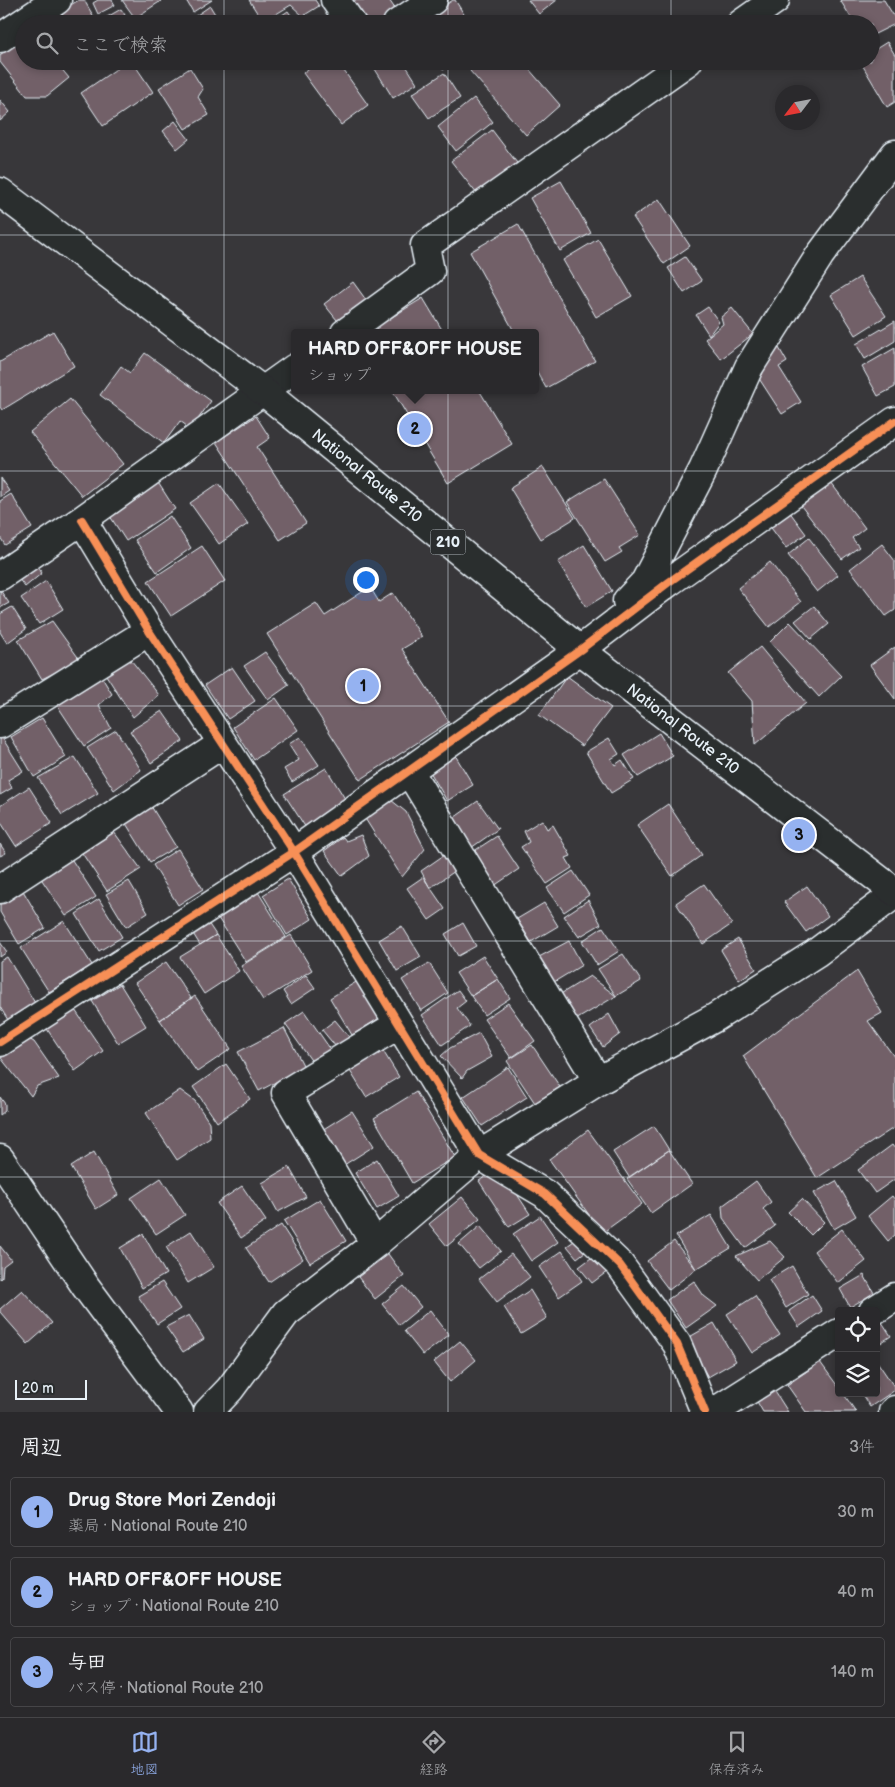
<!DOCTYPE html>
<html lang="ja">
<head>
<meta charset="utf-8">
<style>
  :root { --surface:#2a292c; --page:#363538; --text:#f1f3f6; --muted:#a5a6a9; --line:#464548; --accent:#95b2f1 }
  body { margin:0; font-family:"Balsamiq Sans","Klee One",sans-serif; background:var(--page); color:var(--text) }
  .controls { position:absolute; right:15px; bottom:15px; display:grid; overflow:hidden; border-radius:5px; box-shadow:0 2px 8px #0003 }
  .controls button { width:45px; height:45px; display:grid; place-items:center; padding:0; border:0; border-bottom:1px solid var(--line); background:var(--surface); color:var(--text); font:25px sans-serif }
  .compass { position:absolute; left:775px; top:85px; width:45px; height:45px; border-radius:50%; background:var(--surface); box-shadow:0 2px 8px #0003; rotate:238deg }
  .scale { position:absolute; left:15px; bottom:12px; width:72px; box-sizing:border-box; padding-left:5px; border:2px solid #e8f1f8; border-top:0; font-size:14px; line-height:18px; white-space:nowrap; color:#e8f1f8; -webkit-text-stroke:4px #2a2d2e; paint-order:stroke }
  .you { position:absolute; left:365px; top:579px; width:18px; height:18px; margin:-12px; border:4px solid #fff; border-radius:50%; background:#1a73e8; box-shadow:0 0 0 8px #1a73e833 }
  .badge { display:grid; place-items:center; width:32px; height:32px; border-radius:50%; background:var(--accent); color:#111; font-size:16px; font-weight:700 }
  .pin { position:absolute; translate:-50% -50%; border:2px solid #fff; box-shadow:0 1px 5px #0006 }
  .popup { position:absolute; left:291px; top:329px; width:248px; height:65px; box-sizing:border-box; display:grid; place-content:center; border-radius:5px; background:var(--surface); filter:drop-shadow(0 1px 4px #0005); font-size:16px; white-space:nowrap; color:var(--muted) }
  .popup b { font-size:19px; color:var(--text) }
  .popup::after { content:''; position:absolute; left:50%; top:100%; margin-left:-10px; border:10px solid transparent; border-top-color:var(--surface) }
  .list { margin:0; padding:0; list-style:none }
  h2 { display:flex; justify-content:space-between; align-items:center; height:65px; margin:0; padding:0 20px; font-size:21px }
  h2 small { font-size:16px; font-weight:400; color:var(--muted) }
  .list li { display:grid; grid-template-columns:32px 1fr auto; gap:15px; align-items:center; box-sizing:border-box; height:70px; margin:0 10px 10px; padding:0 10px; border:1px solid var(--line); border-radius:5px }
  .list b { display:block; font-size:19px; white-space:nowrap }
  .list p { margin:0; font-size:16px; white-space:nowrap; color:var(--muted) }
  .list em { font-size:16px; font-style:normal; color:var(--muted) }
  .icon { flex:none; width:28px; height:28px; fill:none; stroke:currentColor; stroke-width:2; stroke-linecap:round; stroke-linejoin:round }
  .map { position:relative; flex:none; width:895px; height:1412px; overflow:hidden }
  .search { position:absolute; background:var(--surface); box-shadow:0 2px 8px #0003; left:15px; right:15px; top:15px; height:55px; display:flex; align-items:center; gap:12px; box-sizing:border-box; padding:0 18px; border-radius:28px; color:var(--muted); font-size:19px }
  .sheet { height:305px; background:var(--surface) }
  nav { display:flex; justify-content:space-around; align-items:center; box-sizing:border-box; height:70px; border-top:1px solid var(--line); background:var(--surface); font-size:14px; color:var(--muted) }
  nav a { display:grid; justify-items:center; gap:2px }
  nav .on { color:var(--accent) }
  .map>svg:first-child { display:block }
</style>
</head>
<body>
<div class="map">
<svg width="895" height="1412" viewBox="0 0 895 1412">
  <rect width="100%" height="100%" fill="#38373a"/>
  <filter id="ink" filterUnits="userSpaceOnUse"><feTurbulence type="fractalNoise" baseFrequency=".02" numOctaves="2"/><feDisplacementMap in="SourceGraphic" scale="10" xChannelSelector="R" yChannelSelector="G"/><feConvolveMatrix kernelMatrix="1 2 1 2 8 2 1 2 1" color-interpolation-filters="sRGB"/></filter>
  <g filter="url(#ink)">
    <path fill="#726068" stroke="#e8f1f8" d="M79 0H84L98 24H54L50 17Z
      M98 0H112L115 5 98 14 93 3Z
      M122 0H160L161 1 135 18Z
      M186 0H212L193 12Z
      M249 0H315L319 6 303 16 291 5 263 22Z
      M349 0H389L398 13 381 24H364Z
      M453 0H455L470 24H417Z
      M528 0H557L539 14Z
      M840 0H884L895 18V24L871 36V24H855Z
      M210 6 221 24H184Z
      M121 9 125 15 111 24H104L102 20Z
      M288 11 297 24H269Z
      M24 36V61H55L69 78 47 96H27L0 62V55Z
      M887 42 895 55V102L887 107 860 61H871V52Z
      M103 61H114L106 66Z
      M128 61H132L153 92 103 126 81 93Z
      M172 61H184L175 67Z
      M291 61H301L294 66Z
      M318 61H337L368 105 341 125 303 73Z
      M370 61H403L417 83 393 98Z
      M437 61H456L443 70Z
      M481 61H522L560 105 526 135 470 71Z
      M190 68 203 89 198 97 209 115 185 129 159 88Z
      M444 73 460 98 429 118 412 94Z
      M474 98 493 122 456 151 438 127Z
      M0 100 10 112 0 121Z
      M175 121 189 139 177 149 163 131Z
      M492 130 517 163 477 194 451 161Z
      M561 181 591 233 560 251 530 198Z
      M659 199 690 246 664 264 633 217Z
      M518 224 595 361 546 388 535 368V333H515L470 252Z
      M598 239 632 296 596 317 563 260Z
      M685 257 702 281 684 293 668 268Z
      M860 277 886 316 856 335 831 295Z
      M353 282 369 304 341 325 324 304Z
      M423 298 444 333H366Z
      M708 307 719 322 709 335 696 315Z
      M732 308 753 334 721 359 705 339 723 324 721 317Z
      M895 321V341L865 359 856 344Z
      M53 331 74 366 2 410 0 407V362Z
      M779 348 787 362 779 367 801 402 782 414 758 377 763 374 755 363Z
      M895 348V387L878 396 862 367Z
      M145 353 211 401 191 429 180 421 164 443 100 395 121 366 130 373Z
      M392 390H479L512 444 448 483Z
      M70 399 123 464 82 496 30 432Z
      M256 416 270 438 257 447 306 523 280 540 216 442Z
      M543 467 575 518 541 539 510 488Z
      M0 478 9 491 0 497Z
      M604 479 640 535 619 548 622 552 605 562 567 502Z
      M828 479 865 528 852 538 859 547 842 559 798 502Z
      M157 481 175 509 126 541 108 513Z
      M219 483 248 524 219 544 190 503Z
      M11 494 32 528 5 545 0 537V501Z
      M786 507 806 534 786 548 766 521Z
      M170 516 191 548 157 572 135 540Z
      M809 538 838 575 817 592 788 555Z
      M882 544 895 561V610L886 616 850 569Z
      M584 545 612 591 586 607 558 562Z
      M202 546 225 581 171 616 148 581Z
      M34 561 42 573 25 587 15 574Z
      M770 562 801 602 769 627 738 588Z
      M46 581 63 609 39 624 21 598Z
      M370 587 379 602 393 593 422 637 402 649 449 722 360 780 267 634 316 603 325 616Z
      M0 590 9 603 0 608Z
      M814 606 829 624 811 639 795 621Z
      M12 607 26 629 7 643 0 632V614Z
      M52 621 80 660 42 679 18 640Z
      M790 622 841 676 819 697 770 642Z
      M760 647 806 703 755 745 752 701 728 673Z
      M895 647V699L870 665Z
      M265 652 289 685 268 700 244 666Z
      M127 655 159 695 133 717 104 672Z
      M232 667 255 701 228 719 205 685Z
      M98 671 112 694 99 705 111 728 84 746 55 702Z
      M567 676 611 708 582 746 539 715Z
      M276 698 298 730 254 760 233 727Z
      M162 711 183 741 151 763 130 731Z
      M42 718 66 757 34 777 11 737Z
      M116 730 141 770 114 790 87 748Z
      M659 733 673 756 638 777 624 755Z
      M1 736 23 771 8 780 12 788 0 795V737Z
      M300 737 319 765 292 782 284 769 299 760 289 744Z
      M609 738 619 754 611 759 615 765 622 760 634 779 611 793 586 752Z
      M455 755 473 785 447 801 429 770Z
      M75 757 98 793 62 815 38 778Z
      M326 768 347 802 306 828 284 794Z
      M29 787 52 823 16 846 0 821V806Z
      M391 800 406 812 425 849 402 877 364 817Z
      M478 801 498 829 468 850 448 822Z
      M668 804 702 855 672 876 637 825Z
      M151 806 176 847 150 862 125 822Z
      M542 820 547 829 553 825 571 856 566 858 572 868 547 884 521 847 529 842 524 831Z
      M114 832 141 869 107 891 82 853Z
      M361 835 369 856 342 876 324 851 343 837 346 841Z
      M497 836 519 869 494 886 471 853Z
      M0 844 6 853 0 856Z
      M178 849 203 889 178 905 153 865Z
      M447 853 458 869 430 888 421 871Z
      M70 857 96 897 66 916 40 877Z
      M573 871 589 895 564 912 547 888Z
      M423 877 445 909 429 920 407 888Z
      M288 879 312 919 287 935 263 895Z
      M129 881 148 913 126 927 106 894Z
      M704 884 732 924 703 944 676 903Z
      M807 886 828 916 806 932 784 902Z
      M22 889 45 928 19 944 0 912V902Z
      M258 892 286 937 246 962 218 918Z
      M99 899 122 937 99 951 76 914Z
      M588 900 601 924 579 937 564 916Z
      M544 903 558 926 531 942 517 919Z
      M64 921 92 965 49 992 21 948Z
      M208 923 216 935 200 945 192 932Z
      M463 923 476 946 458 956 445 934Z
      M402 926 421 957 397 971 379 940Z
      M603 927 619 951 597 965 582 941Z
      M216 935 239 971 204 994 180 957Z
      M291 935 312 970 263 1000 241 966Z
      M738 939 756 969 739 980 721 950Z
      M569 941 582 965 554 982 539 957Z
      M0 942 7 952 0 957Z
      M623 954 641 981 616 996 598 969Z
      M483 956 498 979 471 996 456 973Z
      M7 957 35 1003 8 1020 0 1007V961Z
      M166 962 191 998 160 1020 135 983Z
      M429 963 448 993 421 1011 402 980Z
      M857 971 882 1013 868 1021 895 1058V1127L817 1178 743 1056Z
      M306 975 315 988 291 1004 283 991Z
      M590 976 616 996 574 1021 559 995Z
      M361 979 383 1016 352 1035 330 998Z
      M498 979 510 998 484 1015 471 996Z
      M120 984 146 1026 118 1043 92 1001Z
      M458 990 466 1001 457 1008 470 1026 442 1045 422 1015Z
      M195 996 231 1049 197 1072 160 1020Z
      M508 1003 535 1041 511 1058 484 1019Z
      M75 1010 103 1051 75 1071 47 1029Z
      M304 1011 331 1050 313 1063 285 1024Z
      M609 1014 620 1034 603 1047 590 1028Z
      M335 1020 349 1037 336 1047 322 1030Z
      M284 1028 304 1067 259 1091 238 1052Z
      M479 1033 492 1057 467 1071 462 1078 441 1056 450 1048Z
      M27 1038 34 1042 59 1078 37 1086 31 1096 1 1058Z
      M532 1045 560 1087 535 1103 507 1061Z
      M380 1046 399 1077 366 1097 347 1066Z
      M226 1064 250 1099 217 1122 193 1087Z
      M508 1067 527 1097 482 1126 463 1097Z
      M180 1090 195 1101 209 1122 210 1138 177 1160 146 1113Z
      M416 1092 455 1157 412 1183 374 1118Z
      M0 1097 5 1104V1111L0 1115Z
      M352 1111 374 1146 344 1165 322 1130Z
      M654 1126 669 1150 629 1177 613 1152Z
      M588 1130 642 1204 602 1233 549 1159Z
      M892 1145 895 1149V1179L875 1193 858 1170Z
      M669 1150 692 1184 651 1213 627 1179Z
      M94 1152 118 1195 96 1209 71 1167Z
      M377 1159 399 1196 377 1209 355 1173Z
      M289 1167 306 1197 278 1212 262 1183Z
      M499 1167 530 1214 509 1227 479 1181Z
      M161 1178 185 1215 156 1234 131 1198Z
      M756 1181 771 1202 763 1209 775 1226 745 1248 723 1218 722 1206Z
      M836 1181 856 1216 834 1229 814 1193Z
      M242 1186 266 1221 241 1238 217 1203Z
      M892 1196 895 1200V1235L888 1241 868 1216Z
      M462 1197 480 1219 447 1246 429 1224Z
      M320 1199 346 1241 310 1263 284 1221Z
      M802 1199 824 1222 811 1235 788 1212Z
      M711 1215 731 1248 696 1269 676 1236Z
      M540 1216 558 1242 531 1261 513 1234Z
      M281 1225 303 1259 269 1282 246 1248Z
      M480 1226 501 1251 479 1268 459 1244Z
      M842 1229 866 1261 838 1283 814 1251Z
      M191 1231 214 1267 188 1283 166 1247Z
      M143 1234 166 1274 142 1288 120 1248Z
      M581 1236 590 1248 577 1258 567 1246Z
      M674 1241 696 1269 669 1290 647 1261Z
      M770 1241 785 1257 757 1280 736 1256Z
      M0 1246 11 1260 3 1266 2 1277 0 1279Z
      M562 1251 582 1281 559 1297 539 1267Z
      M599 1252 612 1268 592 1283 579 1267Z
      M388 1254 404 1276 375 1299 358 1277Z
      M511 1254 530 1277 497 1302 479 1279Z
      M792 1266 808 1294 786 1308 769 1280Z
      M864 1275 874 1293 850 1307 840 1289Z
      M694 1281 704 1296 717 1306 686 1328 667 1300Z
      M162 1282 180 1309 157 1324 138 1296Z
      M404 1286 421 1307 399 1325 382 1304Z
      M22 1290 52 1323 28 1344 0 1312V1309Z
      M530 1290 547 1318 521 1334 504 1307Z
      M812 1295 822 1311 799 1327 789 1311Z
      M755 1296 780 1335 752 1353 727 1314Z
      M430 1310 449 1335 423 1355 404 1331Z
      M189 1315 204 1339 183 1352 166 1327Z
      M880 1319 891 1336 879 1344 876 1340V1321Z
      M714 1323 736 1361 708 1377 686 1339Z
      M460 1341 476 1360 450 1382 434 1362Z
      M876 1360 895 1388V1390L870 1407 861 1393H876Z
      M820 1362 839 1388V1393H843L856 1412H806L787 1385Z
      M772 1387 788 1412H763L755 1398Z"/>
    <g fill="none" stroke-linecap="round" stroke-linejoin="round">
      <g stroke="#e8f1f8" stroke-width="31">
        <path id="street" d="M335 0 352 24
          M397 24 433 0
          M741 24 775 0
          M0 38 57 0
          M345 333 430 271 425 246 688 61
          M82 520 149 631 294 852 479 1155 545 1194 620 1265 677 1344 705 1412
          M0 576 82 520 295 368
          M627 601 645 582 703 470 749 367 820 255 895 154
          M0 724 149 631
          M409 771 598 1081
          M0 889 222 744
          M0 1042 294 852 580 650 669 582 895 421
          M0 1159 86 1287 179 1412
          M375 1244 286 1093 399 1024
          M873 1311 895 1297
          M208 1412 230 1389 286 1313 375 1244 479 1155 598 1081 716 1017 816 953 895 894
          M714 1412 839 1333
          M893 1412 895 1410"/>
      </g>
      <g stroke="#e8f1f8" stroke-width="31">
        <g id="highway">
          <path id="s1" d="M0 192 263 391 580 650 895 892"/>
        </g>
      </g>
      <use href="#street" stroke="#2a2d2e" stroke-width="28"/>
      <use href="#highway" stroke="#2a2d2e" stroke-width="28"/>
      <g stroke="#2a2d2e" stroke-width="11">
        <path id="cycleway" d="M82 520 149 631 294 852 479 1155 545 1194 620 1265 677 1344 705 1412
          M0 1042 294 852 580 650 669 582 895 421"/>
      </g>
      <use href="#cycleway" stroke="#f78f57" stroke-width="8"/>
    </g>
  </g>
  <path fill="none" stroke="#e8f1f8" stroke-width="1" stroke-opacity="0.55" d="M224 0V24M448 0V24M671 0V24M224 61V1412M448 61V1412M671 61V1412M0 235H895M0 471H895M0 706H895M0 941H895M0 1177H895"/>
  <g text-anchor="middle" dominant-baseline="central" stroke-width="4" stroke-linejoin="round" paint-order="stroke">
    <rect fill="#2a2d2e" stroke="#afb6bb" stroke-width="1" x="430.5" y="529.5" width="35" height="25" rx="4"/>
    <g font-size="15" font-weight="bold" fill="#e8f1f8">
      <text x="448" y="542">210</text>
    </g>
    <g font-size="16" fill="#e8f1f8" stroke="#2a2d2e">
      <text stroke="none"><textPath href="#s1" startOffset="464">National Route 210</textPath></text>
      <text stroke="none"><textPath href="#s1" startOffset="869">National Route 210</textPath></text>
    </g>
  </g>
</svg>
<div class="controls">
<button><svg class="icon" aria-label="locate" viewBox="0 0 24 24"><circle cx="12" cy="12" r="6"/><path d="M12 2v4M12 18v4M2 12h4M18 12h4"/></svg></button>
<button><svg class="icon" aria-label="layers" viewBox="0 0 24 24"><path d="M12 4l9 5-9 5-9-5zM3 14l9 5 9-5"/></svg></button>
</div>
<svg class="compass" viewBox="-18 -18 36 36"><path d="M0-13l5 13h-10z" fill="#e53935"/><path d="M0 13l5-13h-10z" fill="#a5a6a9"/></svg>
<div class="scale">20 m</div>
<div class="you"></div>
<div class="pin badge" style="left:363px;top:686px">1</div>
<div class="pin badge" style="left:415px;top:429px">2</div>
<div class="popup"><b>HARD OFF&amp;OFF HOUSE</b>ショップ</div>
<div class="pin badge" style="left:799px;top:835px">3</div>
<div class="search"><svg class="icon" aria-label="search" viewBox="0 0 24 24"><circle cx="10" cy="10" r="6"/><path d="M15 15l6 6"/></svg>ここで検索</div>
</div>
<section class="sheet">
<h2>周辺<small>3件</small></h2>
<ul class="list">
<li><span class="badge">1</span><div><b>Drug Store Mori Zendoji</b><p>薬局 · National Route 210</p></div><em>30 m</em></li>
<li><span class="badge">2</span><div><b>HARD OFF&amp;OFF HOUSE</b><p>ショップ · National Route 210</p></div><em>40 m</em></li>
<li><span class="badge">3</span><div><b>与田</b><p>バス停 · National Route 210</p></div><em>140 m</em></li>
</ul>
</section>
<nav>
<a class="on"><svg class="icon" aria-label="map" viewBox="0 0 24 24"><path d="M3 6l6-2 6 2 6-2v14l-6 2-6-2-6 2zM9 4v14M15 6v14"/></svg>地図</a>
<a><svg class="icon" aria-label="directions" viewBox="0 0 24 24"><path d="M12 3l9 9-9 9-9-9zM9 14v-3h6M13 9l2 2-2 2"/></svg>経路</a>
<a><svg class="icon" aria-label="saved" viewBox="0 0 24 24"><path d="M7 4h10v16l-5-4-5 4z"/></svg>保存済み</a>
</nav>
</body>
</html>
